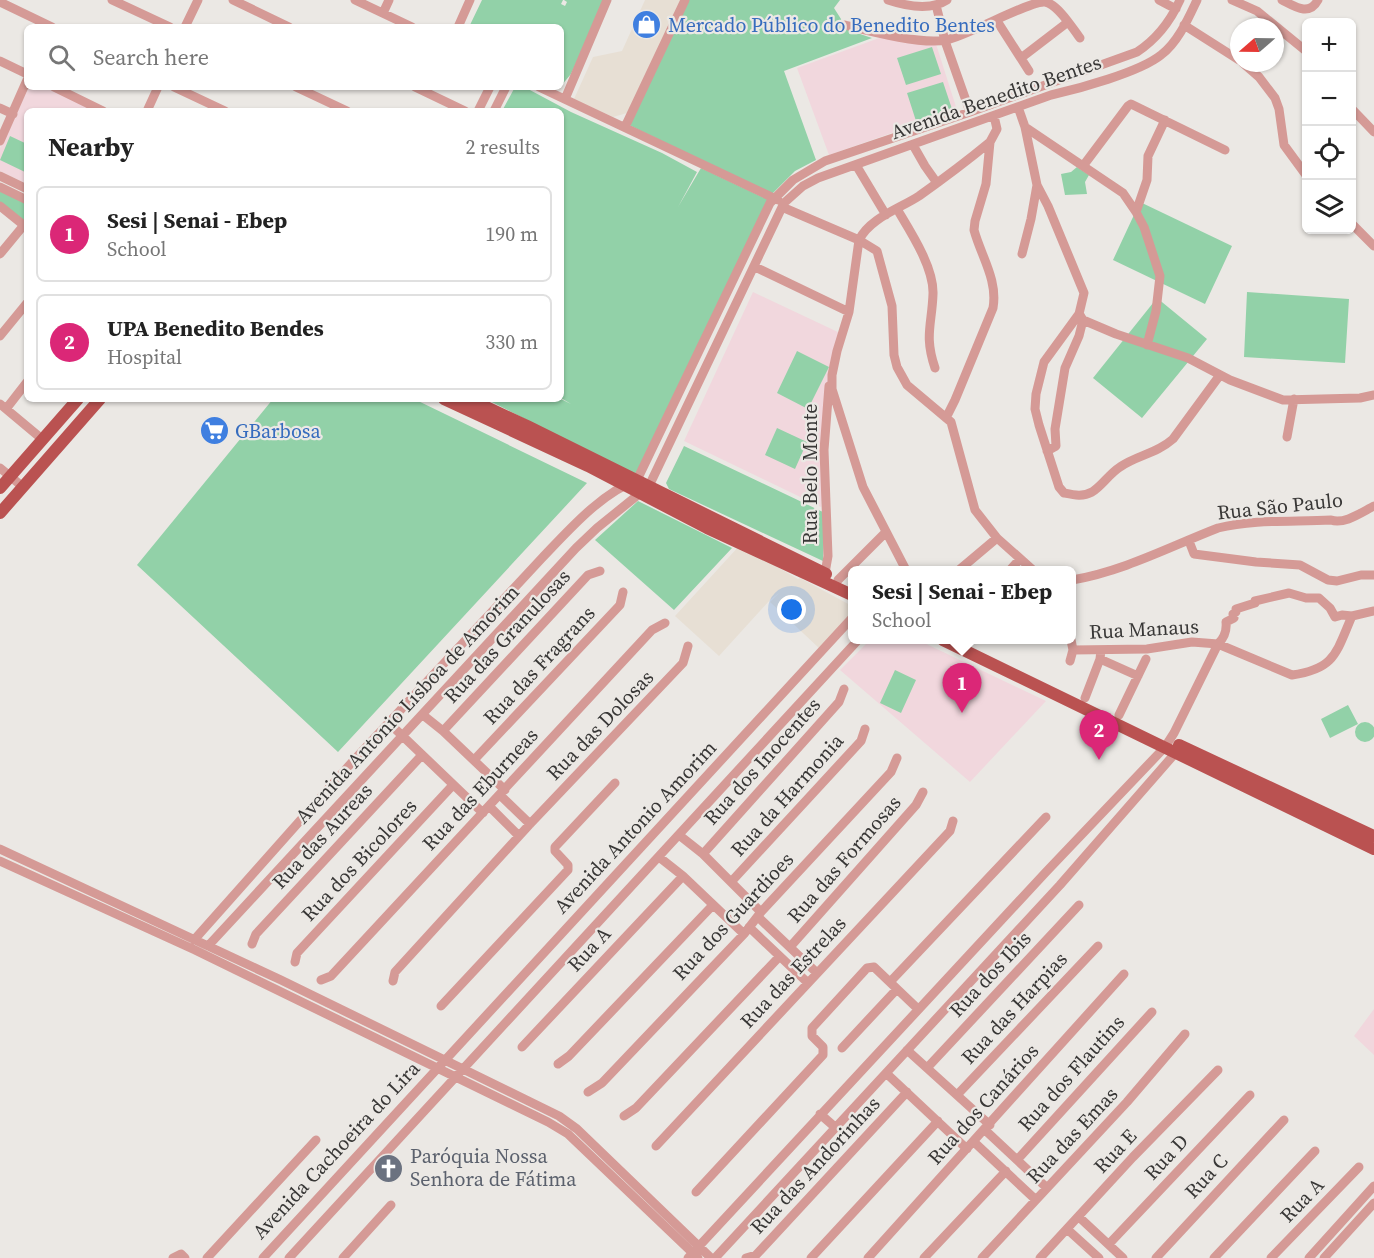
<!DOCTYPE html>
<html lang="en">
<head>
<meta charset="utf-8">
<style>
  :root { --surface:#fff; --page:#f6f6f6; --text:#222; --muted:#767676; --line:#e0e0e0; --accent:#db2777 }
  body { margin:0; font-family:"Source Serif 4",serif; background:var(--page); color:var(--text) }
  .controls { position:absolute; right:18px; top:18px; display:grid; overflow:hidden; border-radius:9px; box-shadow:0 2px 4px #0004 }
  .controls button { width:54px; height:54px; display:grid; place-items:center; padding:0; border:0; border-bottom:2px solid var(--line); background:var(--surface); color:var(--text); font:30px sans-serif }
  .compass { position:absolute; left:1230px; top:18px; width:54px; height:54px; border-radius:50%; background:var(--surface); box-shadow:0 2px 4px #0004; rotate:250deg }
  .you { position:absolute; left:792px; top:610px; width:21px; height:21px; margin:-15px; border:4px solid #fff; border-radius:50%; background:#1a73e8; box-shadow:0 0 0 9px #1a73e833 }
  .badge { display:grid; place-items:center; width:39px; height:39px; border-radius:50%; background:var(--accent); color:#fff; font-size:20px; font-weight:700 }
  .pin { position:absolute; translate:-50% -50px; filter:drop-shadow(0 2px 3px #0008) }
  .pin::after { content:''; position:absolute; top:32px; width:21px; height:18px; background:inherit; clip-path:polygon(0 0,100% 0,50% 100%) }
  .popup { position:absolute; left:848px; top:566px; width:228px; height:78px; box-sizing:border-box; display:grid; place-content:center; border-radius:9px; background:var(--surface); filter:drop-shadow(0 2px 4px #0005); font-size:20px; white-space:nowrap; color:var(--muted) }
  .popup b { font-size:22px; color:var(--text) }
  .popup::after { content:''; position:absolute; left:50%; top:100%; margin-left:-12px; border:12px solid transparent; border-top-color:var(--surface) }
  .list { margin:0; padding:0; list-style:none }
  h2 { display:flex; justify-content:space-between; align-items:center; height:78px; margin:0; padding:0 24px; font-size:26px }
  h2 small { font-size:20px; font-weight:400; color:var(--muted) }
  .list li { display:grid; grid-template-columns:39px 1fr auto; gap:18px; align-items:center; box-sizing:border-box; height:96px; margin:0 12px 12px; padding:0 12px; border:2px solid var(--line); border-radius:9px }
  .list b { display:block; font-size:22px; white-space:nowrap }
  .list p { margin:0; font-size:20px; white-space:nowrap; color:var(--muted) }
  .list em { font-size:20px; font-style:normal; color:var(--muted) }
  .icon { flex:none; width:33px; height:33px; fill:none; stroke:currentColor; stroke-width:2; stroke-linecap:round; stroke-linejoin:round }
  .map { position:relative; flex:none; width:1374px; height:1258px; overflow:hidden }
  .search { position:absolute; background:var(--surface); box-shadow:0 2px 4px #0004; left:24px; top:24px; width:540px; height:66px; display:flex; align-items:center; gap:15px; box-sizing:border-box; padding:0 21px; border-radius:9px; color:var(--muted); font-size:22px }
  .panel { position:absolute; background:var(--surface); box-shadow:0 2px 4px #0004; left:24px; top:108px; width:540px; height:294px; border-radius:9px }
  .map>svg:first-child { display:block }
  .built { fill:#e7dfd4 }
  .education { fill:#f1d7dd }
  .green { fill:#92d1a8 }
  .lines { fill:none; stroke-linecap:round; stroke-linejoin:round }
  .minor { stroke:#d59a96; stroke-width:9 }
  .major { stroke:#ba5251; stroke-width:12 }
  .labels { text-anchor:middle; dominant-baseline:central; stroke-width:4.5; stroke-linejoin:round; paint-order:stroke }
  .shop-label { font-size:20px; fill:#366cbe; stroke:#ebe8e4; text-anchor:start }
  .street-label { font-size:20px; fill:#383736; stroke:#ebe8e4 }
  .worship-label { font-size:20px; fill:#5b616d; stroke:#ebe8e4; text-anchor:start }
</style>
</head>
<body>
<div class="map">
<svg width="1374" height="1258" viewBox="0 0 1374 1258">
  <rect width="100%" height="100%" fill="#ebe8e4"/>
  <path class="built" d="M 645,0 L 681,0 L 627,113 L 613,117 L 574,99 L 593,57 L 622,51 Z
    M 740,545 L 798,579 L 800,578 L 852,606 L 852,614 L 820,649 L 770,602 L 779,593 L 770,600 L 719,656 L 675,616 Z"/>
  <path class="education" d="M 882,37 L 936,44 L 957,110 L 829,155 L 797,68 Z
    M 29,87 L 48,87 L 98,111 L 27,111 L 27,184 L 0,171 L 0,148 Z
    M 753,292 L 840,333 L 829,374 L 821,507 L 684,441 Z
    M 870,640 L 918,640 L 1046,701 L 970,782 L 840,670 Z
    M 1374,1009 L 1374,1055 L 1354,1036 Z"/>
  <path class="green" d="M 482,0 L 563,0 L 561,4 L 565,6 L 567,2 L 564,0 L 605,0 L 571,74 L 561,86 L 561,27 L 469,27 Z
    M 689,0 L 840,0 L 834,8 L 841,19 L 842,28 L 872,38 L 784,71 L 816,160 L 795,171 L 773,193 L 768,193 L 629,125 Z
    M 932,47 L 941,74 L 906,85 L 897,58 Z
    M 943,82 L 952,109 L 916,121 L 907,93 Z
    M 515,87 L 528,89 L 571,112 L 662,153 L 697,172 L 678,207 L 701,168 L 769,200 L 638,477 L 486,399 L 561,399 L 571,404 L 561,398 L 561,111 L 502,111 Z
    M 10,136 L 27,144 L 27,173 L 0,160 Z
    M 1077,167 L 1089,175 L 1085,182 L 1087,194 L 1065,195 L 1061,174 L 1071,172 Z
    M 0,191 L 27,204 L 27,223 L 0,202 Z
    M 1140,202 L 1232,246 L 1205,304 L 1113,260 Z
    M 1247,292 L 1349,299 L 1345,363 L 1244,357 Z
    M 1157,298 L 1207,339 L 1142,418 L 1093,378 Z
    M 797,351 L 829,367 L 808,409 L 777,393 Z
    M 273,399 L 414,399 L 587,483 L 338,752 L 137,565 Z
    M 777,428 L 807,442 L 795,469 L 765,455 Z
    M 684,446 L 825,513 L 823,561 L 669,489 L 666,483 Z
    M 638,501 L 732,548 L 674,610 L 595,540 Z
    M 895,670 L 916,680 L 901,713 L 880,703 Z
    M 1348,705 L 1358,724 L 1330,738 L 1321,719 Z
    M1355 732a10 10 0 1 1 20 0a10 10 0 1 1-20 0Z"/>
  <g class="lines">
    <path class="minor" d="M 112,0 L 170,27
      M 233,0 L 289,27
      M 355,0 L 412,27
      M 888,0 C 906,6 930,11 947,0
      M 1159,0 L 1176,9
      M 1232,0 L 1257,11 L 1306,51
      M 1282,0 C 1294,6 1309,17 1318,0
      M 0,2 L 52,27
      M 936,5 L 945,41 L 970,112
      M 383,13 L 389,0
      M 997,21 L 1029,71
      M 845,25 C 869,31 922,45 946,40 C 967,36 1031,0 1045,2 C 1058,4 1073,29 1080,38
      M 1184,25 L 1239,60
      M 185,27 L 198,0
      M 458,27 L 470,0
      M 1021,58 L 1068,22
      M 0,61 L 27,74
      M 1243,63 L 1259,77 L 1275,98 L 1279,109 L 1284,145 L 1306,175
      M 54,87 L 103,111
      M 174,87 L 225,111
      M 296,87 L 347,111
      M 415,87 L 465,111
      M 539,87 L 778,200
      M 565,99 L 607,0
      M 1018,107 L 1025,127 L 1037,185 L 1048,206 L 1084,293 L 1079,314 L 1044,362 L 1036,394 L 1035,409 L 1039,425 L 1059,487 L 1064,493 C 1074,495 1083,497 1092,492 C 1102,486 1109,474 1120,467 C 1137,455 1156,454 1173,439 L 1220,375
      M 0,108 L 13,114
      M 1352,109 L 1374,132
      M 147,111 L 158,87
      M 478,111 L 490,87
      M 494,111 L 506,87
      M 625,127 L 685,0
      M 1025,127 L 1123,193 L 1136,212 L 1144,227 L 1160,276 L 1156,311 L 1147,345
      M 0,141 L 27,80
      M 913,145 L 925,166 L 937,183
      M 856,165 L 886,215
      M 1083,166 L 1128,106 L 1131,104 L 1225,150
      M 0,176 L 27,189
      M 0,187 L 27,200
      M 0,206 L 26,227
      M 782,207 L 859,240 L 877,251 L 892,306 L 894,355 L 897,367 L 907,385 L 951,422 L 975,510 L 997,538 L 1033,570
      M 897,209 C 910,231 934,267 933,294 C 932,324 924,336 935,368
      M 1136,212 L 1147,180 L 1148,156 L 1165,120
      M 1352,224 L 1374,246
      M 0,254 L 24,225
      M 1022,254 L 1031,219 L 1037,185
      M 755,267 L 849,312
      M 1083,320 L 1116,334 L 1188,358 L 1230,380 L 1283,400 L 1360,398 L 1374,395
      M 0,336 L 27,303
      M 0,404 L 42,439
      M 6,409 L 27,382
      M 946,418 L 955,400 L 993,308 C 998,280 981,256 974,230 L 975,221 L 986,184 L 990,142
      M 1287,437 L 1294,399
      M 1047,451 L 1056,446 L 1055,429 L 1065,368 L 1079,336 L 1083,320 L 1080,315
      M 0,468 L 23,487
      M 1189,541 L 1194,554 L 1256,562 L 1300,565 L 1328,580 L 1337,581 L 1361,575 L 1374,575
      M 906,570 L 863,487 L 832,389 L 832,375 L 837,351 L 849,312 L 859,240 C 870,218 899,209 919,196 C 943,179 967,161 990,142 L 997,129 L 994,116
      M 959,570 L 997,538
      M 1010,570 L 1019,560
      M 825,573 L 828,556 L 824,450 L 829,386
      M 838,580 L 885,533
      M 1072,580 C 1124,571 1169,547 1218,528 C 1254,519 1294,522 1331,520 C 1344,525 1362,512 1374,506
      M 1073,650 L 1147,649 L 1192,642 L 1218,644 L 1292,675 C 1335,669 1336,653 1352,616 L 1374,611
      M 1100,659 L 1138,676
      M 1070,661 L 1073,650 L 1071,640
      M 1085,698 L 1100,659 L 1101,650
      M 423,715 L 443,731 L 505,790
      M 1119,715 L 1146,659
      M 389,723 L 483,813
      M 443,731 L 588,575 L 600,571
      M 474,760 L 620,605 L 623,592
      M 500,795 L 530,824
      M 489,806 L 519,836
      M 679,835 L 703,854 L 761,912
      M 0,849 L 281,980 L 559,1116 L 577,1129 L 711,1258
      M 703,854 L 839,702 L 844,689
      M 659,857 L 683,876 L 744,934
      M 0,861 L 195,950 L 548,1122 L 568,1134 L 698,1258
      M 731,882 L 861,741 L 865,729
      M 758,917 L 817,973
      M 749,927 L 808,983
      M 194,940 L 354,760 L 542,558 C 568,531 601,493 637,480 L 770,203 L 793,180 L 825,161 L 970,112 L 1137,52 C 1157,39 1170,22 1180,0
      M 252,944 L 256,934 L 422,755
      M 208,946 L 576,548 L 597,528 L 649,486 L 784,203 L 803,186 L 818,178 L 1051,95 C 1078,89 1140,72 1161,55 C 1178,42 1188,19 1197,0
      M 790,947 L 916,805 L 923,792
      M 295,962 L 297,953 L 453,785
      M 321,980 L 331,976 L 652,630 L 665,623
      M 393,981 L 395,972 L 530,824 L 683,663 L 688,646
      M 890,982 L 1046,817
      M 441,1006 L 568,870 L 568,865 L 555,851 L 555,847 L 615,783
      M 522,1047 L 683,876
      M 842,1048 L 897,989
      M 907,1050 L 990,1125
      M 558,1064 L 569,1056 L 713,905
      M 927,1068 L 1079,905
      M 886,1073 L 967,1149
      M 588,1092 L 602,1083 L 744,934 L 761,912 L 891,772 L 897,758
      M 957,1095 L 1098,946
      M 820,1114 L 836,1128
      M 624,1116 L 636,1108 L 779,957
      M 985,1130 L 1047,1188
      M 974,1142 L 1036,1200
      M 656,1146 L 950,831 L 953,821
      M 1017,1160 L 1152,1012
      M 696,1192 L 823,1055 L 823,1047 L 812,1036 L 812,1028 L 867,968 L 874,967 L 918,1009
      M 1079,1217 L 1123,1258
      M 1067,1229 L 1099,1258
      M 1109,1244 L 1250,1095
      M 173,1258 L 181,1254 L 185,1258
      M 207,1258 L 316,1140
      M 263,1258 L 852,618
      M 289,1258 L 858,640
      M 343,1258 L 391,1205
      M 688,1258 L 1046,872 L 1165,747 L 1174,733 L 1218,644 C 1224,638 1227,631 1226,622 L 1234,618 L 1233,614 L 1236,612 L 1236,609 L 1255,603 L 1255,601 L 1289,593 L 1306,598 L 1319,598 L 1330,608 L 1335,617 L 1342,615 L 1352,616
      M 715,1258 L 1060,885 L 1178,750
      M 746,1258 L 756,1255 L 907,1092
      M 811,1258 L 938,1121
      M 868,1258 L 1124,974
      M 924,1258 L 1006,1171
      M 982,1258 L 1127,1102 L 1185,1034
      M 1040,1258 L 1133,1157 L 1218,1070
      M 1156,1258 L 1284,1120
      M 1214,1258 L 1315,1151
      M 1271,1258 L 1359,1167
      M 1309,1258 L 1374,1186
      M 1324,1258 L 1374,1203"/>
    <path class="major" d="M 444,399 L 588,466 L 707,528 L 852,595
      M 469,399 L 527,426 L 826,574
      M 0,488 L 78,399
      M 0,513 L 100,399
      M 943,640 L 1374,849
      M 1179,745 L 1374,836"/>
  </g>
  <defs>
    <symbol id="shop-disc" viewBox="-11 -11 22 22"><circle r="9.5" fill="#3f7fe0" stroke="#ebe8e4"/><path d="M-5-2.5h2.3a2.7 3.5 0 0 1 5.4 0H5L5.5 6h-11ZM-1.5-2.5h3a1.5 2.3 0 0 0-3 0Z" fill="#fff"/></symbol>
    <symbol id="supermarket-disc" viewBox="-11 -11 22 22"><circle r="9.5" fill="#3f7fe0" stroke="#ebe8e4"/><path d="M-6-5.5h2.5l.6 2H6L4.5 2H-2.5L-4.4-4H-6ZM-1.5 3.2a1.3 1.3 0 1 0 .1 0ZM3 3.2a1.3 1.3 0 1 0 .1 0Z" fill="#fff"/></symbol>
    <symbol id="church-disc" viewBox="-11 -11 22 22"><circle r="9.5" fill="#6b7280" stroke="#ebe8e4"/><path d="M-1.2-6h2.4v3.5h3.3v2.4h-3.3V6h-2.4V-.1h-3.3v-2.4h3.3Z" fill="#fff"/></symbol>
  </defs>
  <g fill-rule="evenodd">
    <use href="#shop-disc" x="630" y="8" width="33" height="33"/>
    <use href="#supermarket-disc" x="198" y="414" width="33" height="33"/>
    <use href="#church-disc" x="372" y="1152" width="33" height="33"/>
  </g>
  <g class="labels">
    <g class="shop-label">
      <text x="668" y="25">Mercado Público do Benedito Bentes</text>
      <text x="235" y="431">GBarbosa</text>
    </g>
    <g class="street-label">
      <text transform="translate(996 97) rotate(-19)">Avenida Benedito Bentes</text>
      <text transform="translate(810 474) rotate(-90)">Rua Belo Monte</text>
      <text transform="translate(1280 506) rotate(-6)">Rua São Paulo</text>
      <text transform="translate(1144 629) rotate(-3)">Rua Manaus</text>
      <text transform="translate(507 636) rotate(-47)">Rua das Granulosas</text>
      <text transform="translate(539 665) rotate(-47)">Rua das Fragrans</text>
      <text transform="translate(407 704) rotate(-47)">Avenida Antonio Lisboa de Amorim</text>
      <text transform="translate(600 725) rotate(-46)">Rua das Dolosas</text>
      <text transform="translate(762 761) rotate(-48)">Rua dos Inocentes</text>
      <text transform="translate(480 789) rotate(-47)">Rua das Eburneas</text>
      <text transform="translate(787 795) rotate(-48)">Rua da Harmonia</text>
      <text transform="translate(635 827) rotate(-47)">Avenida Antonio Amorim</text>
      <text transform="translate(322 836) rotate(-47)">Rua das Aureas</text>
      <text transform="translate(844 859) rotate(-49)">Rua das Formosas</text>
      <text transform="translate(359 860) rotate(-47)">Rua dos Bicolores</text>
      <text transform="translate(733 916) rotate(-47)">Rua dos Guardioes</text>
      <text transform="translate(589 949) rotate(-47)">Rua A</text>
      <text transform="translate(793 972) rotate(-47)">Rua das Estrelas</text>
      <text transform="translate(990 974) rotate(-47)">Rua dos Ibis</text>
      <text transform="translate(1014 1008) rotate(-47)">Rua das Harpias</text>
      <text transform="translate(1071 1073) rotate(-48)">Rua dos Flautins</text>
      <text transform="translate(983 1104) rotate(-48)">Rua dos Canários</text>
      <text transform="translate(1072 1135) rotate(-47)">Rua das Emas</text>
      <text transform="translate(336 1150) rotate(-47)">Avenida Cachoeira do Lira</text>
      <text transform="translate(1115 1151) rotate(-47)">Rua E</text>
      <text transform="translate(1166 1157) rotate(-47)">Rua D</text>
      <text transform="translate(815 1165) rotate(-47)">Rua das Andorinhas</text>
      <text transform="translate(1206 1176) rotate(-47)">Rua C</text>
      <text transform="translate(1302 1200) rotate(-46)">Rua A</text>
    </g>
    <g class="worship-label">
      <text x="410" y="1156">Paróquia Nossa<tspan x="410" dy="23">Senhora de Fátima</tspan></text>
    </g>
  </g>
</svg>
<div class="controls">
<button>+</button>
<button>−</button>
<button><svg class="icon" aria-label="locate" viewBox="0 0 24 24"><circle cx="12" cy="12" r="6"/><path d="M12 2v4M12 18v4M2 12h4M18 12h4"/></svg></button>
<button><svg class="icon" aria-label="layers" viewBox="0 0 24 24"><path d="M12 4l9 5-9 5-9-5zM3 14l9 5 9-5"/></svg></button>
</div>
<svg class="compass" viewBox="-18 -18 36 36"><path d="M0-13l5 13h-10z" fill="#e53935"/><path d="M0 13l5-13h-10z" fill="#767676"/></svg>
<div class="you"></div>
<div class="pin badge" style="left:962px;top:713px">1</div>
<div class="popup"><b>Sesi | Senai - Ebep</b>School</div>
<div class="pin badge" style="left:1099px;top:760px">2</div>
<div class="search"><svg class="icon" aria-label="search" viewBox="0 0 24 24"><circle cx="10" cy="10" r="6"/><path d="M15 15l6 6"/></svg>Search here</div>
<section class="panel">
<h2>Nearby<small>2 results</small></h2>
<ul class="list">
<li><span class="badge">1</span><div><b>Sesi | Senai - Ebep</b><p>School</p></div><em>190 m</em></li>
<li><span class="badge">2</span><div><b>UPA Benedito Bendes</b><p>Hospital</p></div><em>330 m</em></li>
</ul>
</section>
</div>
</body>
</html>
